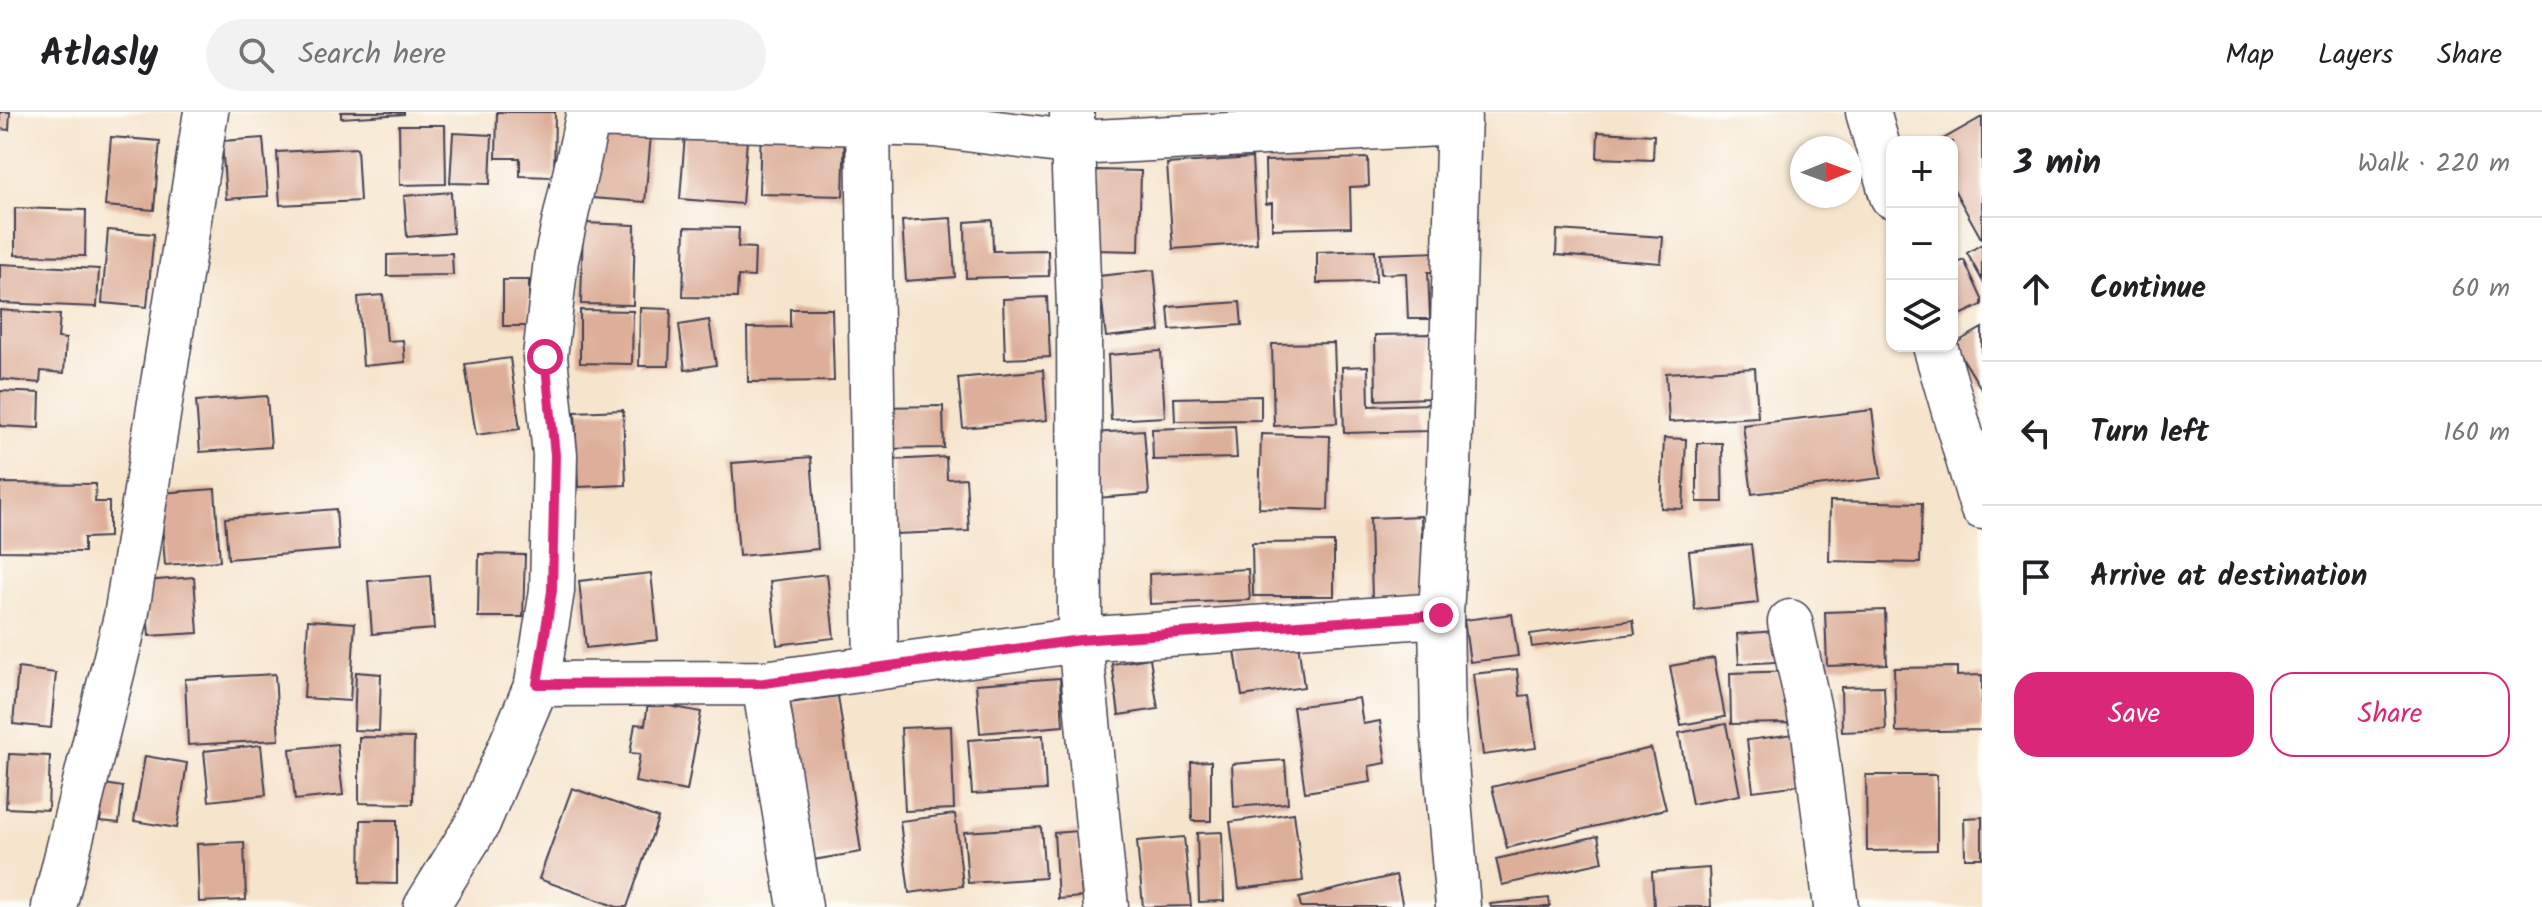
<!DOCTYPE html>
<html lang="en">
<head>
<meta charset="utf-8">
<style>
  :root { --surface:#fff; --page:#f2f2f2; --text:#202124; --muted:#757577; --line:#e0e0e0; --accent:#db2777 }
  body { margin:0; font-family:Kalam,sans-serif; background:var(--page); color:var(--text) }
  .controls { position:absolute; right:24px; top:24px; display:grid; overflow:hidden; border-radius:16px; box-shadow:0 2px 6px #0004 }
  .controls button { width:72px; height:72px; display:grid; place-items:center; padding:0; border:0; border-bottom:2px solid var(--line); background:var(--surface); color:var(--text); font:40px sans-serif }
  .compass { position:absolute; left:1790px; top:24px; width:72px; height:72px; border-radius:50%; background:var(--surface); box-shadow:0 2px 6px #0004; rotate:89deg }
  .stop { position:absolute; width:24px; height:24px; margin:-18px; border:6px solid #db2777; border-radius:50%; background:#fff }
  .stop.end { background:#db2777; border-color:#fff; box-shadow:0 2px 8px #0008 }
  .list { margin:0; padding:0; list-style:none }
  h2 { display:flex; justify-content:space-between; align-items:center; height:104px; margin:0; padding:0 32px; font-size:34px }
  h2 small { font-size:26px; font-weight:400; color:var(--muted) }
  .list li { display:grid; grid-template-columns:52px 1fr auto; gap:24px; align-items:center; box-sizing:border-box; height:144px; padding:0 32px; border-top:2px solid var(--line) }
  .list b { display:block; font-size:30px; white-space:nowrap }
  .list em { font-size:26px; font-style:normal; color:var(--muted) }
  .actions { display:flex; gap:16px; padding:24px 32px }
  .actions a { flex:1; padding:18px 0; border:2px solid var(--accent); border-radius:24px; text-align:center; font-size:28px; color:var(--accent) }
  .actions .main { background:var(--accent); color:#fff }
  .icon { flex:none; width:44px; height:44px; fill:none; stroke:currentColor; stroke-width:2; stroke-linecap:round; stroke-linejoin:round }
  .map { position:relative; flex:none; width:1982px; height:795px; overflow:hidden }
  header { display:flex; align-items:center; gap:48px; box-sizing:border-box; height:112px; padding:0 40px; background:var(--surface); border-bottom:2px solid var(--line) }
  header strong { font-size:38px }
  nav { display:flex; gap:44px; margin-inline-start:auto; font-size:28px }
  .search { width:560px; height:72px; background:var(--page); display:flex; align-items:center; gap:20px; box-sizing:border-box; padding:0 28px; border-radius:44px; color:var(--muted); font-size:30px }
  main { display:flex }
  aside { flex:1; background:var(--surface) }
  .map>svg:first-child { display:block }
  .building { fill:#ddae99 }
  .lines { fill:none; stroke-linecap:round; stroke-linejoin:round }
  .minor-casing { stroke:#423f51; stroke-width:47 }
  .minor { stroke:#fff; stroke-width:44 }
  .route { stroke:#db2777; stroke-width:10 }
</style>
</head>
<body>
<header>
<strong>Atlasly</strong>
<div class="search"><svg class="icon" aria-label="search" viewBox="0 0 24 24"><circle cx="10" cy="10" r="6"/><path d="M15 15l6 6"/></svg>Search here</div>
<nav><a>Map</a><a>Layers</a><a>Share</a></nav>
</header>
<main>
<div class="map">
<svg width="1982" height="795" viewBox="0 0 1982 795">
  <rect width="100%" height="100%" fill="#fdfcf7"/>
  <filter id="ink" filterUnits="userSpaceOnUse"><feTurbulence type="fractalNoise" baseFrequency=".0125" numOctaves="2"/><feDisplacementMap in="SourceGraphic" scale="16" xChannelSelector="R" yChannelSelector="G"/><feConvolveMatrix kernelMatrix="1 2 1 2 8 2 1 2 1" color-interpolation-filters="sRGB"/></filter>
  <filter id="wash" filterUnits="userSpaceOnUse"><feTurbulence type="fractalNoise" baseFrequency=".006" numOctaves="4" result="noise"/><feDisplacementMap in="SourceGraphic" scale="32" xChannelSelector="R" yChannelSelector="G"/><feGaussianBlur stdDeviation="1.8" result="paint"/><feColorMatrix in="noise" values="0 0 0 0 0 0 0 0 0 0 0 0 0 0 0 0 0 1.4 0 .05"/><feComposite in="paint" operator="in"/></filter>
  <g filter="url(#wash)">
    <rect width="100%" height="100%" fill="#f6e5cd"/>
    <g id="blocks">
      <path class="building" d="M 0,0 L 10,0 L 9,18 L 0,17 Z
        M 341,0 L 404,0 L 404,2 L 341,6 Z
        M 497,0 L 555,0 L 554,65 L 520,64 L 520,46 L 496,46 Z
        M 1982,5 L 1982,128 L 1952,74 L 1952,30 L 1938,30 Z
        M 600,7 L 652,11 L 645,90 L 592,86 Z
        M 686,10 L 748,15 L 742,92 L 680,87 Z
        M 399,13 L 445,13 L 446,72 L 400,73 Z
        M 761,13 L 845,15 L 843,84 L 759,82 Z
        M 1598,20 L 1654,23 L 1653,48 L 1597,46 Z
        M 453,21 L 492,23 L 490,72 L 450,71 Z
        M 111,25 L 160,29 L 154,98 L 105,94 Z
        M 263,26 L 268,84 L 226,87 L 222,29 Z
        M 357,36 L 360,89 L 280,93 L 277,40 Z
        M 1252,46 L 1257,131 L 1173,137 L 1167,52 Z
        M 1368,46 L 1369,74 L 1350,75 L 1351,115 L 1272,117 L 1272,91 L 1266,92 L 1265,49 Z
        M 1096,58 L 1141,59 L 1139,139 L 1094,138 Z
        M 451,80 L 453,121 L 407,125 L 404,84 Z
        M 15,96 L 86,98 L 85,144 L 15,143 Z
        M 951,106 L 955,165 L 906,169 L 902,109 Z
        M 992,108 L 993,139 L 1048,138 L 1049,164 L 966,166 L 965,110 Z
        M 583,111 L 635,113 L 633,193 L 581,192 Z
        M 685,115 L 739,116 L 738,135 L 755,136 L 754,165 L 738,164 L 737,186 L 683,185 Z
        M 108,118 L 154,122 L 147,195 L 102,191 Z
        M 1557,118 L 1663,125 L 1661,151 L 1556,143 Z
        M 1982,132 L 1982,168 L 1967,141 Z
        M 1375,138 L 1376,170 L 1317,171 L 1317,140 Z
        M 1439,140 L 1439,160 L 1428,160 L 1430,207 L 1408,207 L 1406,161 L 1381,162 L 1380,142 Z
        M 452,141 L 453,163 L 387,164 L 387,143 Z
        M 1964,148 L 1982,187 L 1982,193 L 1956,205 L 1952,195 L 1952,153 Z
        M 0,152 L 99,157 L 97,195 L 0,191 Z
        M 1154,158 L 1160,219 L 1106,225 L 1099,164 Z
        M 503,168 L 529,168 L 529,214 L 503,214 Z
        M 383,183 L 387,229 L 403,228 L 405,250 L 363,254 L 358,185 Z
        M 1047,185 L 1050,245 L 1005,247 L 1003,187 Z
        M 1240,190 L 1242,213 L 1170,218 L 1168,195 Z
        M 640,196 L 671,197 L 669,254 L 639,254 Z
        M 790,197 L 832,197 L 834,269 L 748,270 L 747,216 L 790,215 Z
        M 0,198 L 60,203 L 58,226 L 66,227 L 64,261 L 41,259 L 40,271 L 0,267 Z
        M 580,198 L 633,199 L 632,252 L 580,251 Z
        M 709,208 L 716,253 L 685,258 L 679,213 Z
        M 1982,216 L 1982,278 L 1954,232 Z
        M 1430,222 L 1431,286 L 1376,288 L 1375,223 Z
        M 1334,231 L 1337,311 L 1274,314 L 1272,232 Z
        M 1161,239 L 1165,305 L 1111,308 L 1108,243 Z
        M 510,246 L 520,317 L 476,323 L 465,252 Z
        M 1368,254 L 1369,294 L 1430,292 L 1430,319 L 1344,321 L 1342,255 Z
        M 1755,256 L 1758,305 L 1669,310 L 1666,261 Z
        M 1043,258 L 1047,308 L 963,316 L 958,266 Z
        M 0,279 L 40,281 L 39,316 L 0,314 Z
        M 267,284 L 271,335 L 200,340 L 196,289 Z
        M 1261,284 L 1261,308 L 1175,309 L 1174,286 Z
        M 943,294 L 944,336 L 878,337 L 877,295 Z
        M 623,298 L 626,373 L 578,375 L 575,300 Z
        M 1872,298 L 1881,366 L 1752,382 L 1743,313 Z
        M 1235,314 L 1237,346 L 1153,348 L 1152,317 Z
        M 1144,318 L 1149,382 L 1096,386 L 1091,321 Z
        M 1261,322 L 1330,324 L 1328,398 L 1259,396 Z
        M 1664,326 L 1686,327 L 1683,397 L 1661,396 Z
        M 1697,331 L 1722,331 L 1723,390 L 1697,390 Z
        M 811,345 L 818,437 L 739,444 L 732,351 Z
        M 946,345 L 947,367 L 966,366 L 969,419 L 895,422 L 891,348 Z
        M 0,371 L 96,372 L 95,390 L 109,390 L 109,425 L 84,426 L 84,440 L 0,439 Z
        M 215,377 L 220,449 L 165,453 L 160,381 Z
        M 1830,389 L 1922,391 L 1920,451 L 1829,449 Z
        M 336,397 L 339,438 L 228,447 L 225,406 Z
        M 1421,404 L 1424,487 L 1372,489 L 1370,406 Z
        M 1334,430 L 1334,484 L 1253,484 L 1252,431 Z
        M 1751,432 L 1758,491 L 1695,498 L 1689,439 Z
        M 479,442 L 525,443 L 523,505 L 478,505 Z
        M 1248,457 L 1250,488 L 1150,492 L 1149,462 Z
        M 651,461 L 658,528 L 586,536 L 579,469 Z
        M 827,462 L 834,526 L 777,533 L 770,469 Z
        M 430,464 L 434,517 L 372,522 L 368,469 Z
        M 194,465 L 198,521 L 149,524 L 145,469 Z
        M 1885,498 L 1887,552 L 1827,554 L 1825,500 Z
        M 1512,502 L 1518,544 L 1470,550 L 1464,508 Z
        M 308,508 L 355,511 L 350,589 L 304,586 Z
        M 1633,508 L 1635,522 L 1532,535 L 1530,522 Z
        M 1790,518 L 1792,549 L 1739,552 L 1737,522 Z
        M 1297,523 L 1304,575 L 1242,584 L 1234,532 Z
        M 1150,546 L 1158,597 L 1119,603 L 1112,552 Z
        M 1714,546 L 1725,605 L 1681,613 L 1670,554 Z
        M 1957,555 L 1957,564 L 1982,563 L 1982,618 L 1896,620 L 1894,556 Z
        M 18,556 L 56,561 L 51,616 L 13,612 Z
        M 1517,557 L 1520,584 L 1529,583 L 1536,636 L 1483,643 L 1473,562 Z
        M 1794,559 L 1795,611 L 1731,612 L 1730,561 Z
        M 356,560 L 381,562 L 379,619 L 354,618 Z
        M 275,562 L 279,628 L 188,633 L 185,567 Z
        M 1060,566 L 1063,614 L 980,621 L 976,572 Z
        M 1884,574 L 1886,618 L 1842,620 L 1841,575 Z
        M 838,584 L 861,740 L 813,748 L 790,591 Z
        M 1359,586 L 1363,612 L 1380,609 L 1386,651 L 1369,654 L 1371,670 L 1305,680 L 1293,595 Z
        M 648,590 L 701,600 L 687,679 L 635,670 L 640,642 L 630,641 L 635,612 L 645,613 Z
        M 1726,612 L 1740,683 L 1692,692 L 1679,621 Z
        M 951,614 L 954,697 L 905,699 L 901,616 Z
        M 1802,621 L 1808,672 L 1753,679 L 1747,628 Z
        M 1043,623 L 1046,678 L 972,682 L 968,628 Z
        M 359,625 L 414,626 L 413,692 L 359,691 Z
        M 337,632 L 343,683 L 295,688 L 290,637 Z
        M 261,633 L 266,683 L 209,689 L 204,639 Z
        M 1651,636 L 1666,697 L 1507,736 L 1492,675 Z
        M 9,642 L 50,644 L 48,698 L 6,696 Z
        M 145,644 L 187,651 L 177,716 L 134,709 Z
        M 1285,648 L 1288,691 L 1234,695 L 1232,652 Z
        M 1211,649 L 1211,709 L 1192,709 L 1191,650 Z
        M 1866,663 L 1937,663 L 1937,738 L 1867,739 Z
        M 105,672 L 123,675 L 119,711 L 100,709 Z
        M 572,676 L 658,706 L 627,795 L 617,795 L 539,767 Z
        M 1294,701 L 1303,769 L 1239,777 L 1230,710 Z
        M 955,702 L 963,774 L 909,781 L 900,709 Z
        M 1982,705 L 1982,746 L 1965,746 L 1964,706 Z
        M 361,708 L 397,708 L 397,772 L 360,771 Z
        M 1041,715 L 1045,766 L 968,771 L 964,720 Z
        M 1077,719 L 1082,785 L 1058,787 L 1054,721 Z
        M 1222,720 L 1224,789 L 1199,790 L 1197,721 Z
        M 1598,724 L 1603,750 L 1502,773 L 1496,747 Z
        M 1184,725 L 1191,794 L 1143,795 L 1137,729 Z
        M 244,730 L 246,788 L 199,790 L 197,732 Z
        M 1709,756 L 1711,795 L 1654,795 L 1652,760 Z
        M 1396,763 L 1403,795 L 1301,795 L 1299,786 Z
        M 1549,786 L 1550,795 L 1491,795 L 1490,792 Z"/>
    </g>
  </g>
  <g filter="url(#ink)">
    <use href="#blocks" fill-opacity="0" stroke="#423f51" stroke-width="2"/>
    <g class="lines">
      <defs>
        <path id="minor" d="M 1868,0 L 1892,84
          M 1072,2 L 1079,196 L 1080,528 L 1106,795
          M 588,3 L 935,13 L 1075,31 L 1459,11
          M 868,10 L 876,556
          M 1935,234 L 1982,395
          M 1790,510 L 1814,621 L 1836,795
          M 764,571 L 800,795
          M 537,572 L 764,571 L 1080,528 L 1441,503
          M 54,795 L 126,505 L 206,0
          M 426,795 L 478,711 L 537,572 L 552,479 L 555,343 L 545,245 L 556,148 L 589,0
          M 1458,795 L 1443,616 L 1441,503 L 1449,354 L 1459,0"/>
      </defs>
      <use href="#minor" class="minor-casing"/>
      <use href="#minor" class="minor"/>
    </g>
  </g>
  <g class="lines" filter="url(#ink)">
    <path class="route" d="M 545,245 L 555,343 L 552,479 L 537,572 L 764,571 L 1080,528 L 1441,503"/>
  </g>
</svg>
<div class="controls">
<button>+</button>
<button>−</button>
<button><svg class="icon" aria-label="layers" viewBox="0 0 24 24"><path d="M12 4l9 5-9 5-9-5zM3 14l9 5 9-5"/></svg></button>
</div>
<svg class="compass" viewBox="-18 -18 36 36"><path d="M0-13l5 13h-10z" fill="#e53935"/><path d="M0 13l5-13h-10z" fill="#757577"/></svg>
<div class="stop" style="left:545px;top:245px"></div>
<div class="stop end" style="left:1441px;top:503px"></div>
</div>
<aside>
<h2>3 min<small>Walk · 220 m</small></h2>
<ul class="list">
<li><svg class="icon" aria-label="ahead" viewBox="0 0 24 24"><path d="M12 20V5M6 11l6-6 6 6"/></svg><div><b>Continue</b></div><em>60 m</em></li>
<li><svg class="icon" aria-label="left" viewBox="0 0 24 24"><path d="M17 20v-9H6M10 6l-5 5 5 5"/></svg><div><b>Turn left</b></div><em>160 m</em></li>
<li><svg class="icon" aria-label="arrive" viewBox="0 0 24 24"><path d="M6 21V4h12l-3 4 3 4H6"/></svg><div><b>Arrive at destination</b></div></li>
</ul>
<div class="actions"><a class="main">Save</a><a>Share</a></div>
</aside>
</main>
</body>
</html>
